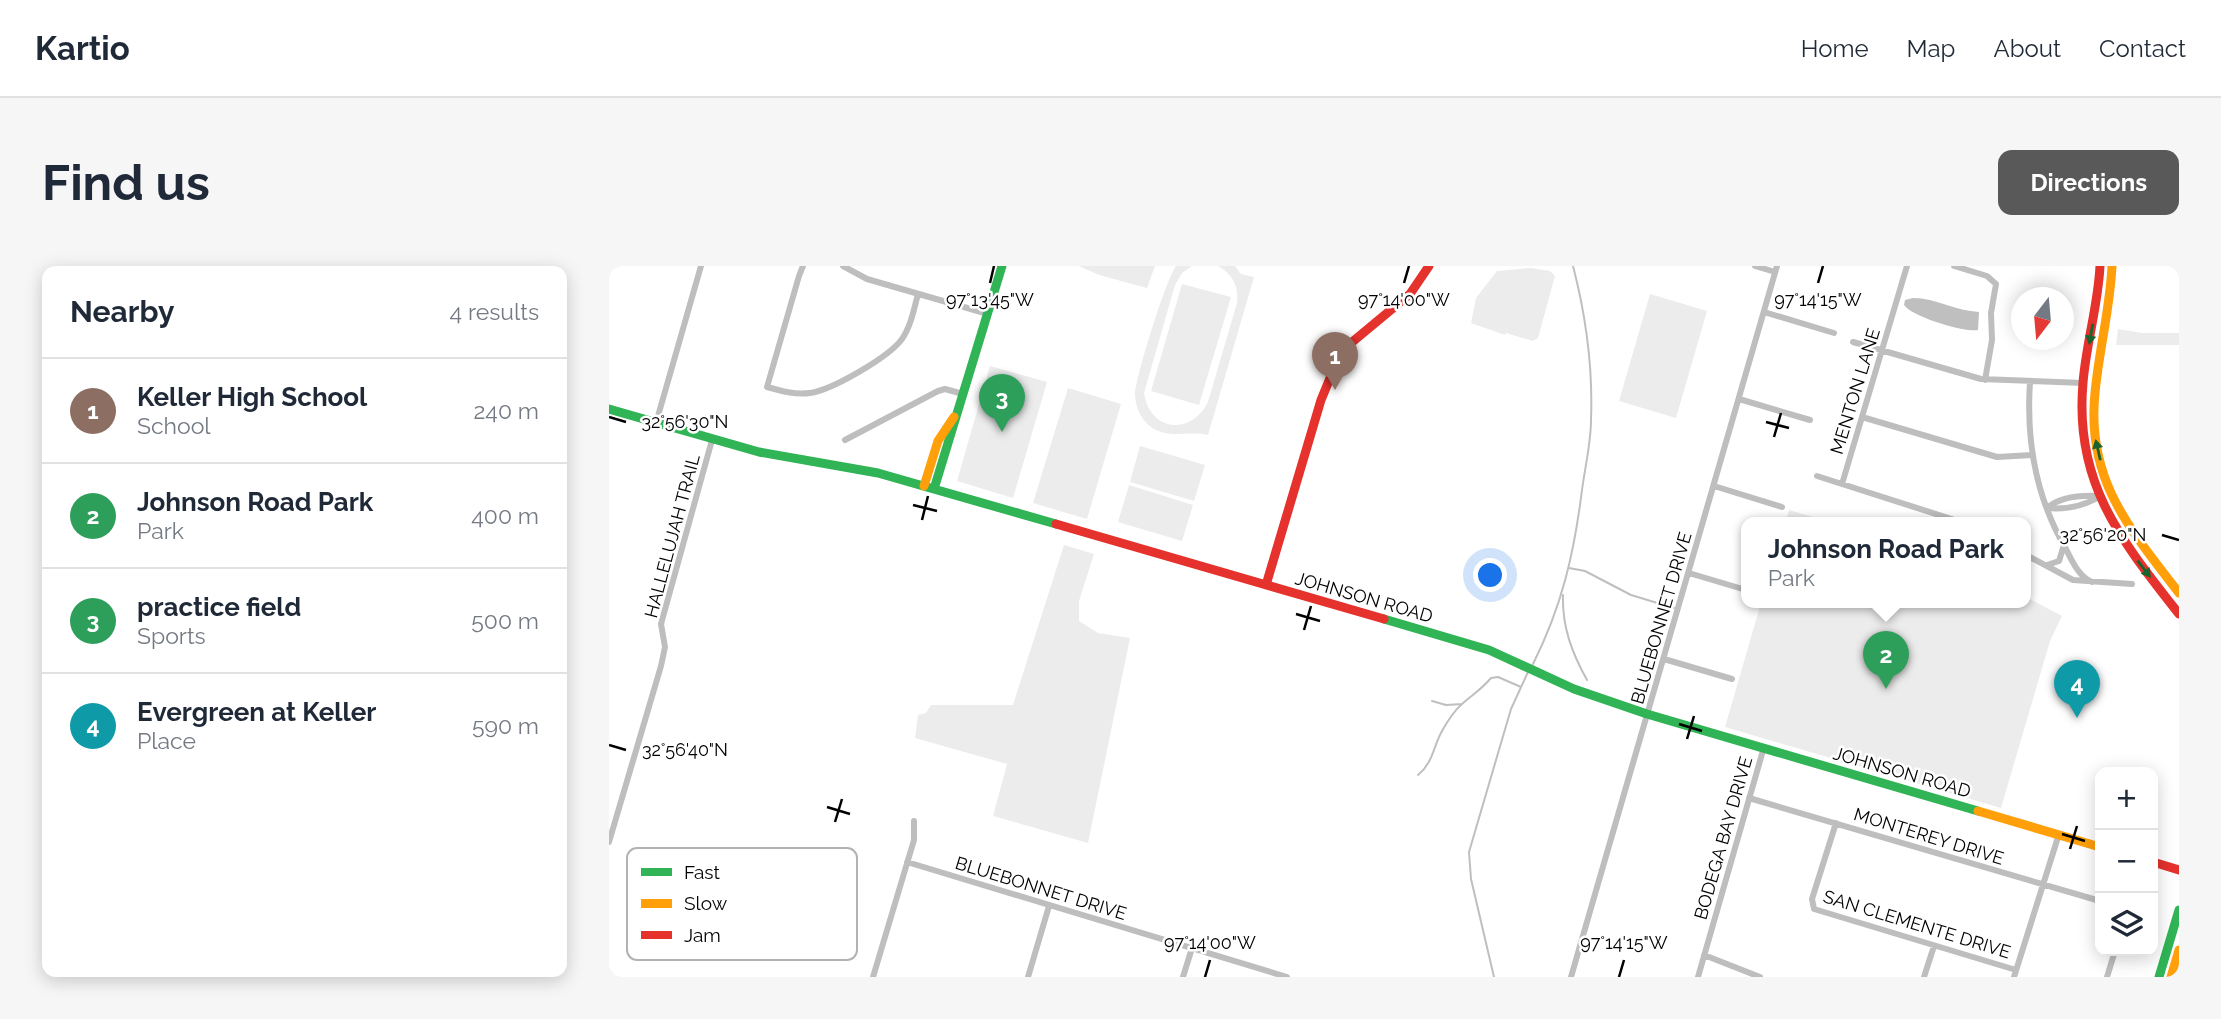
<!DOCTYPE html>
<html lang="en">
<head>
<meta charset="utf-8">
<style>
  :root { --surface:#fff; --page:#f6f6f7; --text:#1f2937; --muted:#747a83; --line:#e0e1e3; --accent:#595959 }
  body { margin:0; font-family:Raleway,sans-serif; background:var(--page); color:var(--text) }
  .controls { position:absolute; right:21px; bottom:21px; display:grid; overflow:hidden; border-radius:14px; box-shadow:0 4px 18px #0003 }
  .controls button { width:63px; height:63px; display:grid; place-items:center; padding:0; border:0; border-bottom:2px solid var(--line); background:var(--surface); color:var(--text); font:35px sans-serif }
  .compass { position:absolute; left:1402px; top:21px; width:63px; height:63px; border-radius:50%; background:var(--surface); box-shadow:0 4px 18px #0003; rotate:196deg }
  .you { position:absolute; left:882px; top:310px; width:24px; height:24px; margin:-18px; border:5px solid #fff; border-radius:50%; background:#1a73e8; box-shadow:0 0 0 10px #1a73e833 }
  .badge { display:grid; place-items:center; width:46px; height:46px; border-radius:50%; background:var(--accent); color:#fff; font-size:23px; font-weight:700 }
  .pin { position:absolute; translate:-50% -58px; filter:drop-shadow(0 2px 4px #0008) }
  .pin::after { content:''; position:absolute; top:37px; width:24px; height:21px; background:inherit; clip-path:polygon(0 0,100% 0,50% 100%) }
  .popup { position:absolute; left:1132px; top:251px; width:290px; height:91px; box-sizing:border-box; display:grid; place-content:center; border-radius:14px; background:var(--surface); filter:drop-shadow(0 2px 5px #0005); font-size:23px; white-space:nowrap; color:var(--muted) }
  .popup b { font-size:26px; color:var(--text) }
  .popup::after { content:''; position:absolute; left:50%; top:100%; margin-left:-14px; border:14px solid transparent; border-top-color:var(--surface) }
  .list { margin:0; padding:0; list-style:none }
  h2 { display:flex; justify-content:space-between; align-items:center; height:91px; margin:0; padding:0 28px; font-size:30px }
  h2 small { font-size:23px; font-weight:400; color:var(--muted) }
  .list li { display:grid; grid-template-columns:46px 1fr auto; gap:21px; align-items:center; box-sizing:border-box; height:105px; padding:0 28px; border-top:2px solid var(--line) }
  .list b { display:block; font-size:26px; white-space:nowrap }
  .list p { margin:0; font-size:23px; white-space:nowrap; color:var(--muted) }
  .list em { font-size:23px; font-style:normal; color:var(--muted) }
  .icon { flex:none; width:38px; height:38px; fill:none; stroke:currentColor; stroke-width:2; stroke-linecap:round; stroke-linejoin:round }
  .map { position:relative; flex:none; width:1570px; height:711px; overflow:hidden; border-radius:14px }
  header { display:flex; align-items:center; gap:42px; box-sizing:border-box; height:98px; padding:0 35px; background:var(--surface); border-bottom:2px solid var(--line) }
  header strong { font-size:33px }
  nav { display:flex; gap:38px; margin-inline-start:auto; font-size:24px }
  .intro { display:flex; align-items:center; justify-content:space-between; box-sizing:border-box; height:168px; padding:0 42px }
  h1 { margin:0; font-size:49px }
  .button { padding:18px 32px; border-radius:14px; background:var(--accent); color:#fff; font-size:24px; font-weight:700 }
  main { display:flex; gap:42px; padding:0 42px }
  aside { flex:1; background:var(--surface); border-radius:14px; box-shadow:0 4px 18px #0003 }
  .map>svg:first-child { display:block }
  .green { fill:#ececec }
  .water { fill:#bfbfbf }
  .lines { fill:none; stroke-linecap:round; stroke-linejoin:round }
  .stream { stroke:#bfbfbf; stroke-width:2 }
  .street { stroke:#bebebe; stroke-width:6 }
  .fast { stroke:#30b455; stroke-width:9 }
  .slow { stroke:#ff9f0a; stroke-width:9 }
  .jam { stroke:#e5322d; stroke-width:9 }
  .oneway { fill:#1a632f }
  .ticks { fill:none; stroke:#000; stroke-width:2.5 }
  .labels { text-anchor:middle; dominant-baseline:central; stroke-width:5; stroke-linejoin:round; paint-order:stroke }
  .street-label { font-size:18px; fill:#000; stroke:#fff }
  .key { fill:#fff; stroke:#b2b2b2; stroke-width:2 }
  .key-label { font-size:19px; fill:#000 }
  .ticks-label { font-size:18px; text-anchor:middle; fill:#000; stroke:#fff; stroke-width:5; stroke-linejoin:round; paint-order:stroke }
</style>
</head>
<body>
<header>
<strong>Kartio</strong>
<nav><a>Home</a><a>Map</a><a>About</a><a>Contact</a></nav>
</header>
<div class="intro"><h1>Find us</h1><a class="button">Directions</a></div>
<main>
<aside>
<h2>Nearby<small>4 results</small></h2>
<ul class="list">
<li><span class="badge" style="background:#8d6e63">1</span><div><b>Keller High School</b><p>School</p></div><em>240 m</em></li>
<li><span class="badge" style="background:#2e9e5b">2</span><div><b>Johnson Road Park</b><p>Park</p></div><em>400 m</em></li>
<li><span class="badge" style="background:#2e9e5b">3</span><div><b>practice field</b><p>Sports</p></div><em>500 m</em></li>
<li><span class="badge" style="background:#0f9aa8">4</span><div><b>Evergreen at Keller</b><p>Place</p></div><em>590 m</em></li>
</ul>
</aside>
<div class="map">
<svg width="1570" height="711" viewBox="0 0 1570 711">
  <rect width="100%" height="100%" fill="#fff"/>
  <path class="green" d="M 470,0 L 546,0 L 538,22 L 490,9 Z
    M 567,0 L 583,0 L 573,7 L 566,19 L 535,127 C 541,166 582,170 599,136 L 628,37 C 630,21 624,8 609,0 L 626,0 L 632,8 L 645,11 L 599,169 C 580,164 561,174 542,161 C 532,154 526,140 526,128 C 527,110 557,13 567,0 Z
    M 922,2 L 941,5 L 946,10 L 929,72 L 924,75 L 897,67 L 896,69 L 862,57 L 867,32 L 888,5 Z
    M 573,18 L 622,31 L 590,139 L 542,125 Z
    M 1041,28 L 1098,45 L 1067,152 L 1010,135 Z
    M 1509,63 L 1533,67 L 1570,67 L 1570,79 L 1507,79 Z
    M 381,100 L 438,116 L 404,232 L 348,215 Z
    M 459,122 L 512,138 L 478,253 L 424,237 Z
    M 531,180 L 596,199 L 585,235 L 521,216 Z
    M 520,219 L 584,239 L 573,275 L 509,256 Z
    M 1180,244 L 1225,257 L 1176,257 Z
    M 455,279 L 485,288 L 470,335 L 470,355 L 489,367 L 521,372 L 479,577 L 384,550 L 398,498 L 306,472 L 309,449 L 317,447 L 322,439 L 404,439 Z
    M 1417,331 L 1453,350 L 1441,375 L 1392,542 L 1116,461 L 1152,337 L 1417,337 Z"/>
  <path class="water" d="M 1304,32 C 1327,32 1347,45 1370,46 L 1369,64 C 1357,67 1303,51 1295,39 L 1296,34 Z"/>
  <g class="lines">
    <path class="stream" d="M 960,302 L 976,305 L 1022,329 L 1065,342
      M 954,329 C 953,361 963,387 978,414
      M 924,398 C 953,340 965,288 973,224 C 976,201 982,177 982,154 C 984,102 977,50 964,0
      M 823,435 L 837,439 L 853,438
      M 809,509 C 824,497 824,481 833,465 C 838,456 845,445 853,438 C 863,429 873,423 882,412 L 889,411 L 912,421
      M 885,711 L 862,613 L 860,586 L 902,443 L 919,406"/>
    <path class="street" d="M 194,0 L 190,10 L 158,121 C 172,125 186,129 201,127 C 223,124 280,91 293,73 C 302,60 305,43 309,28
      M 234,0 L 258,13 L 379,48
      M 1146,0 L 1166,6
      M 1345,0 L 1378,10 L 1387,18 L 1382,47 L 1383,74 L 1376,114
      M 1155,46 L 1225,67
      M 1244,76 L 1372,113 L 1474,117
      M 1421,116 C 1417,175 1427,232 1457,283 C 1463,295 1470,311 1483,316
      M 1130,133 L 1201,154
      M 1253,151 L 1388,191 L 1423,189
      M 47,157 L 92,0
      M 236,174 L 329,125 L 336,123 L 354,128
      M 1208,210 L 1355,257
      M 1233,218 L 1298,0
      M 1105,220 L 1173,241
      M 1438,242 C 1458,244 1475,240 1492,230
      M 1438,242 C 1452,230 1472,229 1490,230
      M 1417,289 L 1464,314 L 1523,318
      M 1438,299 L 1450,295 L 1454,282
      M 1080,307 L 1137,324
      M 1055,393 L 1123,413
      M 1140,532 L 1491,635
      M 1227,557 L 1203,633 L 1205,643 L 1407,704
      M 0,576 L 52,400 L 56,381 L 52,358 L 103,174
      M 298,596 L 678,711
      M 1095,689 L 1151,711
      M 264,711 L 305,574 L 305,555
      M 419,711 L 440,640
      M 574,711 L 583,682
      M 962,711 L 1168,0
      M 1089,711 L 1155,481
      M 1315,711 L 1325,680
      M 1405,711 L 1450,568
      M 1498,711 L 1506,685"/>
    <path class="fast" d="M 0,143 L 150,186 L 269,207 L 447,258
      M 325,223 L 393,0
      M 775,353 L 880,384 L 965,423 L 1038,448 L 1369,545
      M 1550,711 L 1570,644"/>
    <path class="slow" d="M 1503,0 C 1501,43 1490,84 1486,127 C 1477,214 1521,263 1570,327
      M 315,220 L 329,175 L 345,151
      M 1369,545 L 1491,581
      M 1562,711 L 1570,684"/>
    <path class="jam" d="M 1491,0 C 1489,40 1477,78 1474,117 C 1465,217 1512,274 1570,348
      M 447,258 L 775,353
      M 657,319 L 712,134 L 726,100 L 742,77 L 801,28 L 820,0
      M 1544,596 L 1570,604"/>
  </g>
  <defs><path id="oneway-solid" d="M-6-.8H1V-3.2L6.5 0L1 3.2V.8H-6Z" transform="scale(1.75)"/></defs>
  <g class="oneway">
    <use href="#oneway-solid" transform="translate(1482 68) rotate(100)"/>
    <use href="#oneway-solid" transform="translate(1489 184) rotate(-103)"/>
    <use href="#oneway-solid" transform="translate(1535 303) rotate(52)"/>
  </g>
  <path class="ticks" d="M 381,17 L 385,0M 795,17 L 800,0M 1209,17 L 1214,0M 0,151 L 17,156M 1157,156 L 1180,162M 1165,171 L 1172,147M 304,239 L 328,245M 313,254 L 319,230M 1553,269 L 1570,274M 687,348 L 711,355M 695,364 L 702,340M 1070,458 L 1093,465M 1078,473 L 1085,450M 0,479 L 17,484M 218,541 L 241,548M 226,556 L 233,533M 1453,568 L 1476,575M 1461,583 L 1468,560M 596,711 L 601,694M 1010,711 L 1015,694"/>
  <g class="labels">
    <g class="street-label">
      <text transform="translate(1246 125) rotate(-73)">MENTON LANE</text>
      <text transform="translate(63 270) rotate(-75)">HALLELUJAH TRAIL</text>
      <text transform="translate(755 331) rotate(16)">JOHNSON ROAD</text>
      <text transform="translate(1052 352) rotate(-74)">BLUEBONNET DRIVE</text>
      <text transform="translate(1293 506) rotate(16)">JOHNSON ROAD</text>
      <text transform="translate(1320 570) rotate(17)">MONTEREY DRIVE</text>
      <text transform="translate(1114 572) rotate(-74)">BODEGA BAY DRIVE</text>
      <text transform="translate(432 622) rotate(17)">BLUEBONNET DRIVE</text>
      <text transform="translate(1308 658) rotate(17)">SAN CLEMENTE DRIVE</text>
    </g>
  </g>
  <rect x="18" y="582" width="230" height="112" rx="10" class="key"/>
  <rect x="32" y="602" width="31" height="8" fill="#30b455"/>
  <rect x="32" y="633" width="31" height="9" fill="#ff9f0a"/>
  <rect x="32" y="665" width="31" height="8" fill="#e5322d"/>
  <g class="key-label">
    <text x="75" y="613">Fast</text>
    <text x="75" y="644">Slow</text>
    <text x="75" y="676">Jam</text>
  </g>
  <g class="ticks-label">
    <text x="381" y="40">97°13'45"W</text>
    <text x="795" y="40">97°14'00"W</text>
    <text x="1209" y="40">97°14'15"W</text>
    <text x="76" y="162">32°56'30"N</text>
    <text x="1494" y="275">32°56'20"N</text>
    <text x="76" y="490">32°56'40"N</text>
    <text x="601" y="683">97°14'00"W</text>
    <text x="1015" y="683">97°14'15"W</text>
  </g>
</svg>
<div class="controls">
<button>+</button>
<button>−</button>
<button><svg class="icon" aria-label="layers" viewBox="0 0 24 24"><path d="M12 4l9 5-9 5-9-5zM3 14l9 5 9-5"/></svg></button>
</div>
<svg class="compass" viewBox="-18 -18 36 36"><path d="M0-13l5 13h-10z" fill="#e53935"/><path d="M0 13l5-13h-10z" fill="#747a83"/></svg>
<div class="you"></div>
<div class="pin badge" style="left:726px;top:124px;background:#8d6e63">1</div>
<div class="pin badge" style="left:1277px;top:423px;background:#2e9e5b">2</div>
<div class="popup"><b>Johnson Road Park</b>Park</div>
<div class="pin badge" style="left:393px;top:166px;background:#2e9e5b">3</div>
<div class="pin badge" style="left:1468px;top:452px;background:#0f9aa8">4</div>
</div>
</main>
</body>
</html>
